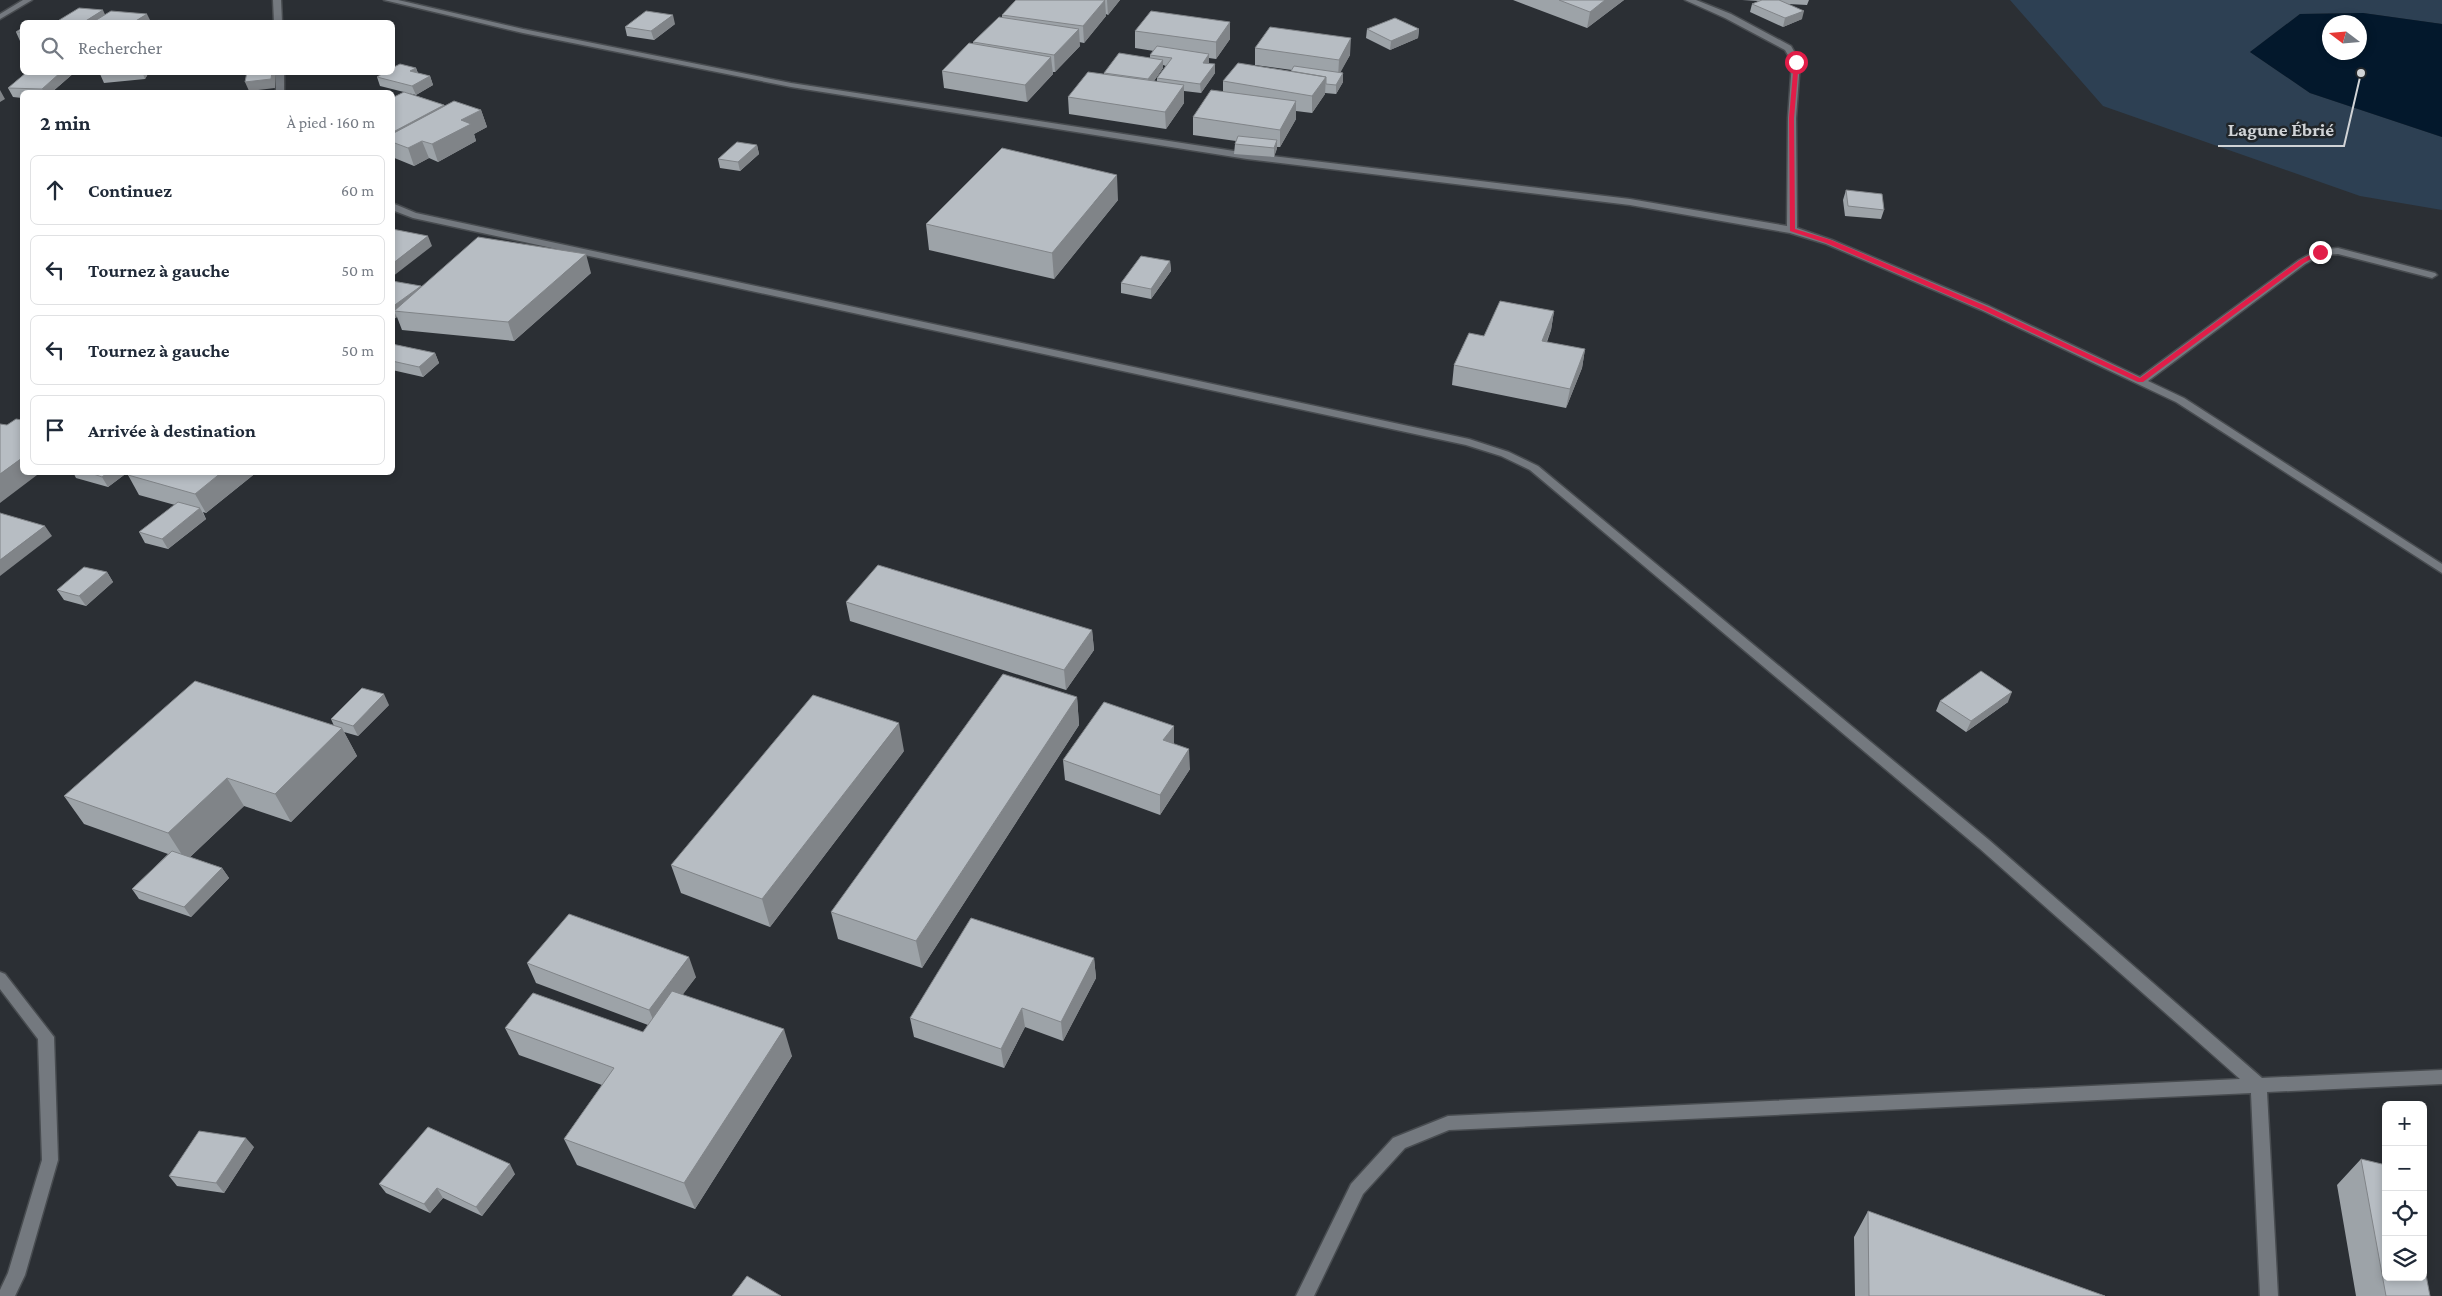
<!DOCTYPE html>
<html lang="fr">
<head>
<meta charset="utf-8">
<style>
  :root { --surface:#fff; --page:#f2f2f3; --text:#1f2937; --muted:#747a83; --line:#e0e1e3 }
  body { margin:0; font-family:"Crimson Pro",serif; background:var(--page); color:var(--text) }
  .controls { position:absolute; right:15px; bottom:15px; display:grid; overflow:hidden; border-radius:8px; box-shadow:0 2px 8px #0003 }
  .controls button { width:45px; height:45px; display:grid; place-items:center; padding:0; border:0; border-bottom:1px solid var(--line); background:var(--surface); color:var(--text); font:25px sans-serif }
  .compass { position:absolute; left:2322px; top:15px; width:45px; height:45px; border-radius:50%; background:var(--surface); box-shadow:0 2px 8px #0003; rotate:286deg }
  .stop { position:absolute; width:15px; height:15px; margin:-11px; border:4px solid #e11d48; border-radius:50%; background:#fff }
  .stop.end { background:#e11d48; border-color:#fff; box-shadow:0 1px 5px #0008 }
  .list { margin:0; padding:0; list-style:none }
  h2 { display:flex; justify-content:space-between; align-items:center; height:65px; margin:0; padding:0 20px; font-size:21px }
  h2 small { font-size:16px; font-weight:400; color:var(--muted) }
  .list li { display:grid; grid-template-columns:32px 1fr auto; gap:15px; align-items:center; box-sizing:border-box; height:70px; margin:0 10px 10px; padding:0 10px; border:1px solid var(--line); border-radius:8px }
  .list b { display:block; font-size:19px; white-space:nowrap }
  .list em { font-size:16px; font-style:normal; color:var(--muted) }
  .icon { flex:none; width:28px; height:28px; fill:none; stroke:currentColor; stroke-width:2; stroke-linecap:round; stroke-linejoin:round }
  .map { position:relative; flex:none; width:2442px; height:1296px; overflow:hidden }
  .search { position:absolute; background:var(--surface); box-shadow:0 2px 8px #0003; left:20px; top:20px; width:375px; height:55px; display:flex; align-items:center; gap:12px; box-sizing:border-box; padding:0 18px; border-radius:8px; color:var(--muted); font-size:19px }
  .panel { position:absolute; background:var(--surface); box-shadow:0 2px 8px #0003; left:20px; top:90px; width:375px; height:385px; border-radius:8px }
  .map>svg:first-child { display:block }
  .green { fill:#2d4053 }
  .water { fill:#03182c; fill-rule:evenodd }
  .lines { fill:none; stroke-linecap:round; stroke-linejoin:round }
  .minor-casing { stroke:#484c50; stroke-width:3 }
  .minor { fill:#74797f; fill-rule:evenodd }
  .wall { fill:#9da3a8; fill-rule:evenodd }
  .shaded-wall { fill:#808488 }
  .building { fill:#b7bdc3; stroke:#808488 }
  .route { fill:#e11d48 }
  .leader { fill:none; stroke:#d0d3d6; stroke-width:2 }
  .callout-dot { fill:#d0d3d6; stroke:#21262a; stroke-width:2 }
  .callout-label { font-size:19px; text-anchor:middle; font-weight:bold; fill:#d0d3d6; stroke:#21262a; stroke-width:5; stroke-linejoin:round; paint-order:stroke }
</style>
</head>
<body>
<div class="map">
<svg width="2442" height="1296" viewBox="0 0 2442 1296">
  <rect width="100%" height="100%" fill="#2b2f34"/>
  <path class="green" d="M 2010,0 L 2442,0 L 2442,24 L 2363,13 L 2300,14 L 2250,52 L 2310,93 L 2442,137 L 2442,210 L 2360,196 L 2103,106 Z"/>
  <path class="water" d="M 2363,13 L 2442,24 L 2442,137 L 2310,93 L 2250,52 L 2300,14 ZM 2330,22 L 2360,22 L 2360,52 L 2330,52 Z"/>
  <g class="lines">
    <defs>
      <path id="minor" d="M 23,0 L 32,0 L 0,19 L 0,14 Z
        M 273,0 L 281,0 L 282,22 L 274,22 Z
        M 384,0 L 398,0 L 523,29 L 791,83 L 1247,153 L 1630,199 L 1787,226 L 1788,118 L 1792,62 L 1785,50 L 1725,18 L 1685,0 L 1696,0 L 1731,14 L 1791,46 L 1800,62 L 1796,118 L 1797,228 L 1832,240 L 1989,306 L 2140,377 L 2299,260 L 2317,250 L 2338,248 L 2435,273 L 2437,275 L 2432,278 L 2338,254 L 2322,255 L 2305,264 L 2148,381 L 2184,398 L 2442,564 L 2442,573 L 2176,402 L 1981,310 L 1826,244 L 1790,233 L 1630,205 L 1247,159 L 791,87 L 523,33 Z
        M 276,72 L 284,72 L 284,92 L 276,92 Z
        M 392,203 L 416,213 L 1469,439 L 1509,452 L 1538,466 L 1989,840 L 2262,1078 L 2442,1070 L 2442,1084 L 2267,1092 L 2278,1296 L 2260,1296 L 2251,1093 L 1449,1130 L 1405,1148 L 1363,1194 L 1314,1296 L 1296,1296 L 1351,1184 L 1393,1138 L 1448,1116 L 2240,1079 L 1979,848 L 1530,470 L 1501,456 L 1466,445 L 413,218 L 392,210 Z
        M 0,972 L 5,974 L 54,1037 L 58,1160 L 25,1275 L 15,1296 L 0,1296 L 0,1290 L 8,1273 L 42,1160 L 38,1039 L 0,989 Z"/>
    </defs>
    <use href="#minor" class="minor-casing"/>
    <use href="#minor" class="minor"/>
  </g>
  <path class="wall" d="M 1016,0 L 1120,0 L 1108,15 L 1106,14 L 1106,16 L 1084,43 L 1079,42 L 1080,46 L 1055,72 L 1053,72 L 1053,74 L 1027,102 L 944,88 L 942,71 L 973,44 L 973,42 L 1002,17 L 1002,15 Z
    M 1513,0 L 1624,0 L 1587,28 Z
    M 1742,0 L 1809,0 L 1807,5 L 1788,4 L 1802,19 L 1783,27 L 1750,12 L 1752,4 L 1759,1 Z
    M 1230,22 L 1230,39 L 1216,59 L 1209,58 L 1209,62 L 1208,64 L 1215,64 L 1215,73 L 1201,93 L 1184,91 L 1184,103 L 1166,129 L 1069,114 L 1068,97 L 1104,74 L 1104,73 L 1150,58 L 1150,55 L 1154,51 L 1135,48 L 1135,31 ZM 1163,65 L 1166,66 L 1157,78 L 1157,82 L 1154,81 L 1163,68 Z
    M 675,24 L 654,40 L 627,36 L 625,27 Z
    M 22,28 L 22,41 L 20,41 L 16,32 Z
    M 1367,29 L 1419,29 L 1418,38 L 1390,50 L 1366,38 Z
    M 1255,48 L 1350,55 L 1340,72 L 1343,73 L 1343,82 L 1336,94 L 1325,93 L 1325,94 L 1312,113 L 1296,111 L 1296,119 L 1280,147 L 1277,147 L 1274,157 L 1234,154 L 1235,144 L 1236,141 L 1193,135 L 1193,117 L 1223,91 L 1223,81 L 1291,71 L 1292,70 L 1255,65 Z
    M 416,68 L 418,73 L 430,76 L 433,85 L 416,95 L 408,93 L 444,105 L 445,106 L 481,110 L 487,127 L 474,134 L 476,141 L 438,162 L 429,158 L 414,166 L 392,157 L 392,98 L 404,92 L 380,86 L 377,77 Z
    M 27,72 L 75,72 L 52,92 L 22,92 L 22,98 L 13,97 L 8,88 Z
    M 101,72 L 149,72 L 145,79 L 104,83 L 100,74 Z
    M 757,145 L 759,154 L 740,171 L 720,168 L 718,159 Z
    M 1846,190 L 1884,210 L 1881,219 L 1845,216 L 1843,200 Z
    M 1118,200 L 1054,279 L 929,250 L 926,224 Z
    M 1170,261 L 1171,271 L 1151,299 L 1121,293 L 1121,283 Z
    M 591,273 L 514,341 L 402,330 L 397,317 L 392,320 L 392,281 L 421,286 Z
    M 1554,311 L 1551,330 L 1547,342 L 1585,349 L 1582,368 L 1566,408 L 1452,385 L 1454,365 L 1484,336 Z
    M 392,344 L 435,353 L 439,363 L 423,377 L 392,370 Z
    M 73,472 L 128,472 L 108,487 L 76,478 Z
    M 131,472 L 257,472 L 206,513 L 203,512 L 206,519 L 168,549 L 145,543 L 139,532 L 175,505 L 139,495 L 128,475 Z
    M 107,572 L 113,582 L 86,606 L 64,600 L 57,590 Z
    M 846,602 L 1092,630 L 1094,650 L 1066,690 L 850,621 Z
    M 1077,697 L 1079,725 L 922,968 L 838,939 L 831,912 Z
    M 1940,701 L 2008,702 L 1966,732 L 1936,711 Z
    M 389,705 L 358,736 L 344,732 L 357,756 L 291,822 L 244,806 L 190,857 L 222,868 L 229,878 L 191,917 L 139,899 L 132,889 L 168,854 L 84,824 L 64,796 L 334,726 L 331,719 Z
    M 1174,726 L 1174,744 L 1190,769 L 1160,815 L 1065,780 L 1063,760 Z
    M 904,751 L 770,927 L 681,893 L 671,865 Z
    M 1094,958 L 1096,978 L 1063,1041 L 1025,1027 L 1004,1068 L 914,1037 L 910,1018 Z
    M 527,963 L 696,977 L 682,995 L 792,1056 L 695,1209 L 577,1165 L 564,1139 L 602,1085 L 519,1055 L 505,1028 L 643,1032 L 648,1025 L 536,983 Z
    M 254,1147 L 224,1193 L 177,1186 L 169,1176 Z
    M 2361,1159 L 2430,1296 L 2356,1296 L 2337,1185 Z
    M 515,1174 L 482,1216 L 443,1198 L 430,1213 L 386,1193 L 379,1184 Z
    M 1868,1211 L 2105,1296 L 1855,1296 L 1854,1237 Z"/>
  <path class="shaded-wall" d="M 1105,0 L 1106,16 L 1084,43 L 1083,26 Z
    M 1107,0 L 1120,0 L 1108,15 Z
    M 1605,0 L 1624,0 L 1587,28 L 1590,12 Z
    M 103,10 L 107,19 L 102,22 L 84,22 Z
    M 1804,11 L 1802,19 L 1783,27 L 1785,18 Z
    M 147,14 L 151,22 L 134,22 Z
    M 673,15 L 675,24 L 654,40 L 651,31 Z
    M 1230,22 L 1230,39 L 1216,59 L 1216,42 Z
    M 1079,29 L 1080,46 L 1055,72 L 1054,55 Z
    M 1419,29 L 1418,38 L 1390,50 L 1391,41 Z
    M 1351,38 L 1350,55 L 1338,77 L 1339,60 Z
    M 1209,54 L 1209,62 L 1203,72 L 1203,63 Z
    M 1051,57 L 1053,74 L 1027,102 L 1025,85 Z
    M 1163,60 L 1163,68 L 1149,88 L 1148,79 Z
    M 1215,64 L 1215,73 L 1201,93 L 1200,84 Z
    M 416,68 L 419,77 L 410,71 Z
    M 61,72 L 75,72 L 52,92 L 44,92 L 42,89 Z
    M 142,72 L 149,72 L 145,79 Z
    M 272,72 L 276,72 L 275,88 L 249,91 L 245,82 Z
    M 1343,73 L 1343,82 L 1336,94 L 1336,85 Z
    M 430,76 L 433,85 L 416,95 L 412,86 Z
    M 1326,77 L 1325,94 L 1312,113 L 1312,96 Z
    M 1184,85 L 1184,103 L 1166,129 L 1165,112 Z
    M 0,90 L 5,99 L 0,102 Z
    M 1296,101 L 1296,119 L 1280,147 L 1280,130 Z
    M 444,105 L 450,123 L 400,145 L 395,131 Z
    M 481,110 L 487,127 L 474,134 L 476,141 L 438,162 L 432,144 L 461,120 Z
    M 1277,140 L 1277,149 L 1274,157 L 1274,148 Z
    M 422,141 L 429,158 L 414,166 L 408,148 Z
    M 757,145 L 759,154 L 740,171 L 738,162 Z
    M 1117,175 L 1118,200 L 1054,279 L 1052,253 Z
    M 428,236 L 432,246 L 392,277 L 392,264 Z
    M 586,254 L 591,273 L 514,341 L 508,322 Z
    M 1170,261 L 1171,271 L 1151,299 L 1151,289 Z
    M 421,286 L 425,296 L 394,311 L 397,317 L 392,320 L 392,307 Z
    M 1554,311 L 1551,330 L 1539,360 L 1542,341 Z
    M 1585,349 L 1582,368 L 1566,408 L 1570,389 Z
    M 435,353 L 439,363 L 423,377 L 419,367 Z
    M 22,458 L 22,472 L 41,472 L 0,503 L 0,474 Z
    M 108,472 L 128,472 L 108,487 L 102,477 Z
    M 222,472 L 257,472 L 206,513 L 195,494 Z
    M 200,508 L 206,519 L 168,549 L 162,539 Z
    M 45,526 L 52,536 L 0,576 L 0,560 Z
    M 107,572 L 113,582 L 86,606 L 79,596 Z
    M 1092,630 L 1094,650 L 1066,690 L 1064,670 Z
    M 2012,692 L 2008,702 L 1966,732 L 1971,721 Z
    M 384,694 L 389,705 L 358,736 L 353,726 Z
    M 1077,697 L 1079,725 L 922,968 L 916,941 Z
    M 899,723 L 904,751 L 770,927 L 762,899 Z
    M 1174,726 L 1174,746 L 1163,740 Z
    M 342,728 L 357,756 L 291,822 L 275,794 Z
    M 1189,749 L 1190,769 L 1160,815 L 1160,795 Z
    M 227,778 L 244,806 L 186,861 L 168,833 Z
    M 222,868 L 229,878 L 191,917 L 184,907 Z
    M 689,957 L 696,977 L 657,1029 L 649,1010 Z
    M 1094,958 L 1096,978 L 1063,1041 L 1061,1022 Z
    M 1022,1008 L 1025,1027 L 1004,1068 L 1001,1049 Z
    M 784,1029 L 792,1056 L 695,1209 L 684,1183 Z
    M 246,1138 L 254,1147 L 224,1193 L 216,1183 Z
    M 510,1164 L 515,1174 L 482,1216 L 476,1207 Z
    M 437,1188 L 443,1198 L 430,1213 L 424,1204 Z"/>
  <path class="building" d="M 1016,0 L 1105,0 L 1083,26 L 1002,15 Z
    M 1559,0 L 1605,0 L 1590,12 Z
    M 1762,0 L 1779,0 L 1804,11 L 1785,18 L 1752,4 Z
    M 79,8 L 103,10 L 84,22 L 56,22 Z
    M 111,11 L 147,14 L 134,22 L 93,22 Z
    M 646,11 L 673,15 L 651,31 L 625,27 Z
    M 1151,11 L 1230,22 L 1216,42 L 1135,31 Z
    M 999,17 L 1079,29 L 1054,55 L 973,42 Z
    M 1395,18 L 1419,29 L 1391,41 L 1367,29 Z
    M 33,21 L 47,22 L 31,22 Z
    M 1270,27 L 1351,38 L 1339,60 L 1255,48 Z
    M 22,28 L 22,32 L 16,32 Z
    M 969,43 L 1051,57 L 1025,85 L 942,71 Z
    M 1157,46 L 1209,54 L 1203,63 L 1215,64 L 1200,84 L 1157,78 L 1172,58 L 1150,55 Z
    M 1119,53 L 1163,60 L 1148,79 L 1104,73 Z
    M 1238,63 L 1326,77 L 1312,96 L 1223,81 Z
    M 400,64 L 416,68 L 410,71 L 430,76 L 412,86 L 377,77 L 385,72 L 392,72 L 392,68 Z
    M 1294,66 L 1343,73 L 1336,85 L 1326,84 L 1326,77 L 1291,71 Z
    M 27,72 L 61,72 L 42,89 L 8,88 Z
    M 247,72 L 272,72 L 271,79 L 245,82 Z
    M 1088,72 L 1184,85 L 1165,112 L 1068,97 Z
    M 1211,90 L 1296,101 L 1280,130 L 1193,117 Z
    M 233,91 L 232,92 L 218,92 Z
    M 404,92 L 444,105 L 395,131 L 392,130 L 392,98 Z
    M 454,101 L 481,110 L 461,120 L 471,124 L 432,144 L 422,141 L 408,148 L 392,142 L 392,134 Z
    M 1238,136 L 1277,140 L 1274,148 L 1235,144 Z
    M 737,142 L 757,145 L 738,162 L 718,159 Z
    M 1002,148 L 1117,175 L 1052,253 L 926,224 Z
    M 1846,190 L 1882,194 L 1884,210 L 1848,206 Z
    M 392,229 L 428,236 L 392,264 Z
    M 478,237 L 586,254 L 508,322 L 394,311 Z
    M 1141,256 L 1170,261 L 1151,289 L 1121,283 Z
    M 392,281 L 421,286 L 392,307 Z
    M 1500,301 L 1554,311 L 1542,341 L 1585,349 L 1570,389 L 1454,365 L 1469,333 L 1484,336 Z
    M 392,344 L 435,353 L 419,367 L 392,361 Z
    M 16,419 L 22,420 L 22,458 L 0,474 L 0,424 L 7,425 Z
    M 88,472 L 108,472 L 102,477 Z
    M 131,472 L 222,472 L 195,494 L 128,475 Z
    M 178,502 L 200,508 L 162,539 L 139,532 Z
    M 0,513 L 45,526 L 0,560 Z
    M 878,565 L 1092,630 L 1064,670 L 846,602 Z
    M 84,567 L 107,572 L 79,596 L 57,590 Z
    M 1981,671 L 2012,692 L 1971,721 L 1940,701 Z
    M 1003,674 L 1077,697 L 916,941 L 831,912 Z
    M 195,681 L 342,728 L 275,794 L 227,778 L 168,833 L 64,796 Z
    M 362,688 L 384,694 L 353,726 L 331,719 Z
    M 813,695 L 899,723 L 762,899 L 671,865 Z
    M 1104,702 L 1174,726 L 1163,740 L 1189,749 L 1160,795 L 1063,760 Z
    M 172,851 L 222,868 L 184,907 L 132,889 Z
    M 569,914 L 689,957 L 649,1010 L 527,963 Z
    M 971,918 L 1094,958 L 1061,1022 L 1022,1008 L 1001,1049 L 910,1018 Z
    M 672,991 L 784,1029 L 684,1183 L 564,1139 L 614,1068 L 505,1028 L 533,993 L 643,1032 Z
    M 428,1127 L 510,1164 L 476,1207 L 437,1188 L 424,1204 L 379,1184 Z
    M 199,1131 L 246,1138 L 216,1183 L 169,1176 Z
    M 2361,1159 L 2386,1165 L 2386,1277 L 2423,1277 L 2423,1259 L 2430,1296 L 2386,1296 Z
    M 1868,1211 L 2105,1296 L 1869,1296 Z
    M 747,1276 L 781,1296 L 732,1296 Z"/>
  <path class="route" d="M 1796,60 L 1799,62 L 1794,118 L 1795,229 L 1831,240 L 1988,307 L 2140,378 L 2300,260 L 2318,251 L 2323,252 L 2304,263 L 2143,382 L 2138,382 L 1983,310 L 1826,243 L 1790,231 L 1789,118 L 1794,62 Z"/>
  <path class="leader" d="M2361 73L2344 146H2218"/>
  <circle class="callout-dot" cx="2361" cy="73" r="5"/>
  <g class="callout-label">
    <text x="2281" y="136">Lagune Ébrié</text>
  </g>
</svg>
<div class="controls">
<button>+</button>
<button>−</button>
<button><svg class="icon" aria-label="locate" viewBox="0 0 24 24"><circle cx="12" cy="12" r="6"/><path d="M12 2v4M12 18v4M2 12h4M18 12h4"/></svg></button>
<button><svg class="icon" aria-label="layers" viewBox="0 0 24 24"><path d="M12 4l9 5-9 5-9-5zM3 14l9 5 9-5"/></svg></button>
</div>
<svg class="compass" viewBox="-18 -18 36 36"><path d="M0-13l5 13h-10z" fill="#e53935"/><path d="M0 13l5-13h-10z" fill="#747a83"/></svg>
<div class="stop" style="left:1796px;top:62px"></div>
<div class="stop end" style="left:2320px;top:252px"></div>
<div class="search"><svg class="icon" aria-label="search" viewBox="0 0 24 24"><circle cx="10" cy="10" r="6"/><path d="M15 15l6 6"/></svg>Rechercher</div>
<section class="panel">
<h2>2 min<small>À pied · 160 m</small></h2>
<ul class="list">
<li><svg class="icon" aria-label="ahead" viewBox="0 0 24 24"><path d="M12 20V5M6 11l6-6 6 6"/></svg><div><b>Continuez</b></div><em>60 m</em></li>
<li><svg class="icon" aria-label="left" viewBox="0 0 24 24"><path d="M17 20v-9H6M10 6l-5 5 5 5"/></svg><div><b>Tournez à gauche</b></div><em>50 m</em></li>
<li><svg class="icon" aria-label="left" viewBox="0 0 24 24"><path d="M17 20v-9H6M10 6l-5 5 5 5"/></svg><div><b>Tournez à gauche</b></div><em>50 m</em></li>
<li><svg class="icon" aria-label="arrive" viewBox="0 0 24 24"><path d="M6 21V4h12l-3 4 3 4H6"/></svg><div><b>Arrivée à destination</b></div></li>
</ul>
</section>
</div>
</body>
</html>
